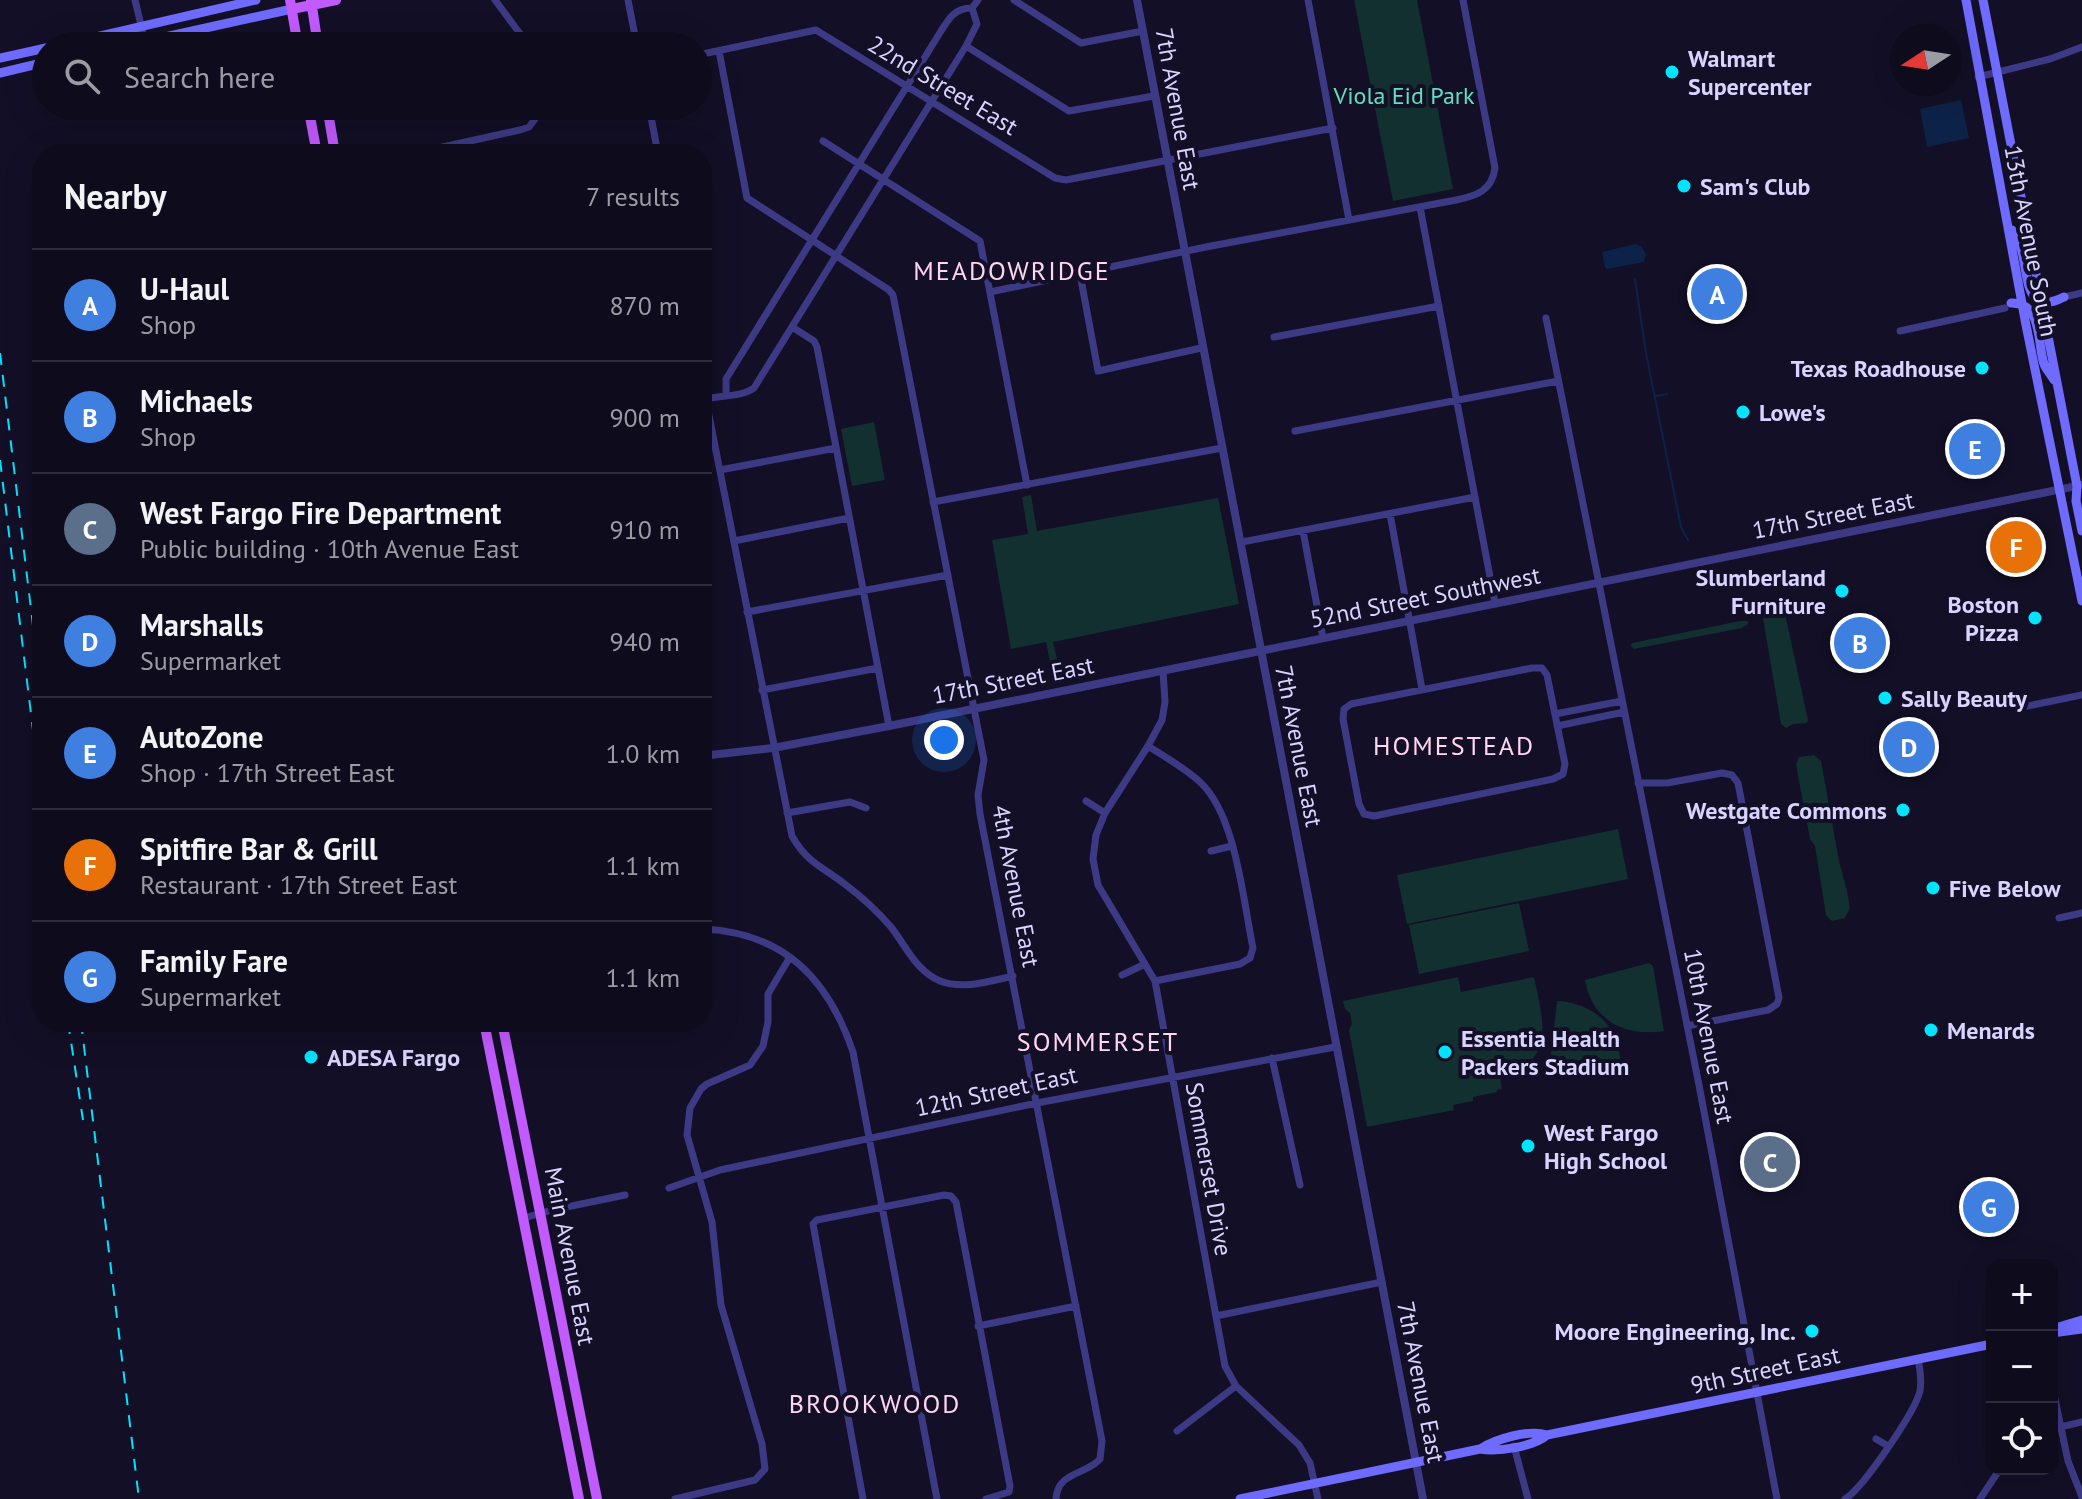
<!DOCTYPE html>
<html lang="en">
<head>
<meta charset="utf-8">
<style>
  :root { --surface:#0e0b1c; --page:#171425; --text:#f1f3f6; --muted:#9b9ba3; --line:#2e2b3b; --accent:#00e5ff }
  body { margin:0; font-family:"PT Sans",sans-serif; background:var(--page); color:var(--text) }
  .controls { position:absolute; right:24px; bottom:24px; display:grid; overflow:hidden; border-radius:16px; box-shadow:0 8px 32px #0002 }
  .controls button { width:72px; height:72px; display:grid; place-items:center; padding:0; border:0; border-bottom:2px solid var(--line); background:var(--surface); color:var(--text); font:40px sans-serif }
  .compass { position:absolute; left:1890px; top:24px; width:72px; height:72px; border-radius:50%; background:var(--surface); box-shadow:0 8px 32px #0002; rotate:258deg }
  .you { position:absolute; left:944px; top:740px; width:28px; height:28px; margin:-20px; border:6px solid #fff; border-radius:50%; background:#1a73e8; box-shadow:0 0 0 12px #1a73e833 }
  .badge { display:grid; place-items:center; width:52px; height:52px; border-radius:50%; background:var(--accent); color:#fff; font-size:26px; font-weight:700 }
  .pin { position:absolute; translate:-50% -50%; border:4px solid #fff; box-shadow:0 2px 8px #0006 }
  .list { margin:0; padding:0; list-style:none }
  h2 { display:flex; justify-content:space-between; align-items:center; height:104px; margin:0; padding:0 32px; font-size:34px }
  h2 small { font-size:26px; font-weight:400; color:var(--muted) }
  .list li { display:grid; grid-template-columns:52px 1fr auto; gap:24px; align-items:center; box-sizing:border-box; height:112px; padding:0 32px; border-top:2px solid var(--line) }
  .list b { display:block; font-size:30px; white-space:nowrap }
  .list p { margin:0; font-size:26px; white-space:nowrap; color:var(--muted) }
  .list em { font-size:26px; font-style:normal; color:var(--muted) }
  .icon { flex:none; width:44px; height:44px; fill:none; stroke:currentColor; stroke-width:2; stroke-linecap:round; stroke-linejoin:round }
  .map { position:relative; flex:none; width:2082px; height:1499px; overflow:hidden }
  .search { position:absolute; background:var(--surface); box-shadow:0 8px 32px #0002; left:32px; top:32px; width:680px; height:88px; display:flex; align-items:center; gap:20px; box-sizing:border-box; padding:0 28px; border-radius:44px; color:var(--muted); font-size:30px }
  .panel { position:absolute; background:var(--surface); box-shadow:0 8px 32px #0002; left:32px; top:144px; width:680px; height:888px; border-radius:32px }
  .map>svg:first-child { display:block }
  .green { fill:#12302f }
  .water { fill:#0c2248 }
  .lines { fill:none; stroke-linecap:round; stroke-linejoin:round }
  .stream { stroke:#0c2248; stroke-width:2 }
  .minor { stroke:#3d3a85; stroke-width:7 }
  .tertiary { stroke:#3d3a85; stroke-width:8 }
  .secondary { stroke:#6f6bff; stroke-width:9 }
  .primary { stroke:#c25bff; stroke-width:10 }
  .rail { stroke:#00e5ff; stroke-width:2; stroke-dasharray:12 10; stroke-linecap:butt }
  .poi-dot { fill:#00e5ff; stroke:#130f26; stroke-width:3 }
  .labels { text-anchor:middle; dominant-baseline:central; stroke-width:8; stroke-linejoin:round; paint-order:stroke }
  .poi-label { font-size:24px; font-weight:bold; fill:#d9d4ff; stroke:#130f26; text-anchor:start }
  .street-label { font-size:24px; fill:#d9d4ff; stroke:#130f26 }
  .park-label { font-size:24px; fill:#5fe0c0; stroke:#130f26 }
  .neighbourhood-label { font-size:26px; letter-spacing:2px; fill:#ffd6f0; stroke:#130f26 }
</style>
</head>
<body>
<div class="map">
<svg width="2082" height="1499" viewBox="0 0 2082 1499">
  <rect width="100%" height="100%" fill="#130f26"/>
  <path class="green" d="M 1354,0 L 1417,0 L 1453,189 L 1393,201 Z
    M 874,422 L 885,480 L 852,486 L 841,429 Z
    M 1031,495 L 1037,531 L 1218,498 L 1239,604 L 1053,642 L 1062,680 L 1054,682 L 1046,642 L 1011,649 L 992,540 L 1028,534 L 1022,497 Z
    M 1776,607 L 1784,609 L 1808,720 L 1807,723 L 1793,724 L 1786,728 L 1781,724 L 1763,618 L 1765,610 Z
    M 1740,621 L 1748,621 L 1748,624 L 1742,628 L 1634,649 L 1631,646 L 1632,643 Z
    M 1814,755 L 1821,761 L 1839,861 L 1847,891 L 1850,908 L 1845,918 L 1832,921 L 1826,915 L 1815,846 L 1810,839 L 1796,765 L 1799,757 Z
    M 1618,829 L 1628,879 L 1407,924 L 1397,875 Z
    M 1519,903 L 1529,951 L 1419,974 L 1409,925 Z
    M 1649,963 L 1653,966 L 1664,1031 C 1625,1037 1592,1021 1585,980 Z
    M 1458,977 L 1461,992 L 1534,977 C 1543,1021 1557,1062 1500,1076 L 1502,1089 L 1497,1090 L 1497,1092 L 1473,1097 L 1473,1101 L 1453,1105 L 1454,1110 L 1367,1127 L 1349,1030 L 1352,1024 L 1350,1013 L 1345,1009 L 1343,1001 Z
    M 1557,1001 C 1597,1003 1624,1031 1620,1071 L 1558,1071 L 1550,1064 Z"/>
  <path class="water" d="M 1961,100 L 1969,138 L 1927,147 L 1920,109 Z
    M 1635,244 L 1641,246 L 1646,254 L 1644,262 L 1607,269 L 1605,267 L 1602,252 Z"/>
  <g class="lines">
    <path class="stream" d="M 1635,279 L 1646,353 L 1681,527 L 1688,540
      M 1656,396 L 1667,394"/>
    <path class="minor" d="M 135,0 L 145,42
      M 495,0 L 521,35 L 523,46
      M 628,0 L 637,46
      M 1014,0 L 1081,43 L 1143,31
      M 1308,0 L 1349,220
      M 966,46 L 1069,111 L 1154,96
      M 719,51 L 747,198 L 889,290 L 893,295 L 984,760 L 978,795 L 980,814 L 1102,1441 L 1100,1459 C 1086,1475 1057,1472 1056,1499
      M 698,55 L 816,30 L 1055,178 L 1066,180 L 1333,128
      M 1978,77 L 2050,59 L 2082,47
      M 649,106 L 658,154
      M 823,141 L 980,241 L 1027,485
      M 411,154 L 520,130 L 529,127 L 535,119 L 535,106
      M 1420,207 L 1495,603
      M 1080,274 L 1098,371 L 1201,348
      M 990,292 L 1206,247 L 1456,200 C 1476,196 1492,191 1495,168 L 1463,0
      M 2064,297 L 2082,293
      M 1546,318 L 1699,1085 L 1777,1499
      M 792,327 L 814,341 L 817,347 L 889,726
      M 1900,331 L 2005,308
      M 1274,337 L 1439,306
      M 702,380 L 792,836 C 807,863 823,867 846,885 C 862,897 878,912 891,927 C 906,946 916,971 940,981 C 963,990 990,981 1013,976
      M 726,394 L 726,379 L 941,31 C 949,18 955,8 972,8
      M 706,399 C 720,395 742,397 754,388 L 966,46 L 977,24 L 972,8 L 978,0
      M 1295,431 L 1558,381
      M 720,470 L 836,448
      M 933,502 L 1222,448
      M 1390,514 L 1422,689
      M 1303,531 L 1323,638
      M 734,541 L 849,518
      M 1242,542 L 1475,497
      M 747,612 L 948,575
      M 1532,668 L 1542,668 L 1547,675 L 1565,764 L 1563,774 L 1553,779 L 1374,816 L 1364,814 L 1359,804 L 1343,719 L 1344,709 L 1351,704 Z
      M 1163,671 L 1165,702 L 1162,720 L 1148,746 L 1105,813 L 1096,835 L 1093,859 L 1098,885 L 1155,981 L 1225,1366 L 1236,1386 L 1299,1445 L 1310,1463 L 1318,1499
      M 762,690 L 878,668
      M 2018,708 L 2082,695
      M 1555,714 L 1622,701
      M 1557,726 L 1624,712
      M 1148,746 C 1165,757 1185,768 1200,782 C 1236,815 1243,900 1253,948 L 1250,958 L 1240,964 L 1155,981
      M 1638,783 L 1667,783 L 1722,773 L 1732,775 L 1738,783 L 1779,998 L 1777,1004 L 1768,1010 L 1687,1026
      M 1086,801 L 1105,813
      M 787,813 L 850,802 L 866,808
      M 1211,851 L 1232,846
      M 2059,918 L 2082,913
      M 702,929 C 783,932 828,978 853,1052 L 937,1499
      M 1122,975 L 1145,964
      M 1272,1058 L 1300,1185
      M 669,1188 L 720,1170 L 1037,1103 L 1335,1047
      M 524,1218 L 552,1210 L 625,1195
      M 1216,1316 L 1382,1282
      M 978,1326 L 1076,1306
      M 2052,1385 L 2068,1461 L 2082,1497
      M 2052,1429 L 2082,1422
      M 1177,1431 L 1236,1386
      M 1876,1439 L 1888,1446
      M 1514,1446 L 1528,1499
      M 675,1499 L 755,1480 L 765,1469 L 762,1444 L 721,1305 L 712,1222 L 687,1135 L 690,1108 L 701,1089 L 707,1084 L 750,1065 L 763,1046 L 768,1022 L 768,994 L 790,957
      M 863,1499 L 813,1224 L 817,1220 L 944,1195 L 951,1196 L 956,1202 L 1010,1486 L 1009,1492 L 986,1499
      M 1845,1499 C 1863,1488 1915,1412 1920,1391 C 1922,1380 1920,1369 1918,1359
      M 1980,1499 L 2000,1469"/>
    <path class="tertiary" d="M 1137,0 L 1423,1499
      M 702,756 L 773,748 L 889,726 L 2082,485"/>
    <path class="secondary" d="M 1966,0 L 2026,325 L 2082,601
      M 1983,0 L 2077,486 L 2076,501 L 2082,531
      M 57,46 L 256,0
      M 124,46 L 292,9
      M 0,58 L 46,48
      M 0,73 L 46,62
      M 2012,230 C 2015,236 2019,242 2021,248 C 2029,273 2023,318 2064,297
      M 2011,303 C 2043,302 2037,343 2044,364 C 2046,369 2051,375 2054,380
      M 2052,1329 L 2082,1320
      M 2052,1333 L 2082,1329
      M 1480,1449 C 1498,1452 1533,1447 1547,1435
      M 1240,1499 L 1480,1449 C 1496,1439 1529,1429 1547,1435 L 1992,1344"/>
    <path class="primary" d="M 290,0 L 298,46
      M 311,0 L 318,46
      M 292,9 L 336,0
      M 308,106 L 317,154
      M 327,106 L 335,154
      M 484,1022 L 579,1499
      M 502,1022 L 597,1499"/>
    <path class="rail" d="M 0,353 L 42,700
      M 0,460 L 42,804
      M 36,691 L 42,739
      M 36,792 L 42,843
      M 68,1022 L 83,1120
      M 81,1022 L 139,1499"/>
  </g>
  <g class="poi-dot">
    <circle cx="1672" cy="72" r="8"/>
    <circle cx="1684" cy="186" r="8"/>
    <circle cx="1982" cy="368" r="8"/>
    <circle cx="1743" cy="412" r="8"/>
    <circle cx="1842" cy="591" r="8"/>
    <circle cx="2035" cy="618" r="8"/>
    <circle cx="1885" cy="698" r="8"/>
    <circle cx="1903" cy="810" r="8"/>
    <circle cx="1933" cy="888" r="8"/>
    <circle cx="1931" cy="1030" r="8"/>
    <circle cx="1445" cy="1052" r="8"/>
    <circle cx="311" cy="1057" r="8"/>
    <circle cx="1528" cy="1146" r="8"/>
    <circle cx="1812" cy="1331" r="8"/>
  </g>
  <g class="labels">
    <g class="poi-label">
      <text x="1688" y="58">Walmart<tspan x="1688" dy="28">Supercenter</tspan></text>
      <text x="1700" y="186">Sam's Club</text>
      <text x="1966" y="368" text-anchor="end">Texas Roadhouse</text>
      <text x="1759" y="412">Lowe's</text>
      <text x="1826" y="577" text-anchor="end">Slumberland<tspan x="1826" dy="28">Furniture</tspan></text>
      <text x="2019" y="604" text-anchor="end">Boston<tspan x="2019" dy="28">Pizza</tspan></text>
      <text x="1901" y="698">Sally Beauty</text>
      <text x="1887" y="810" text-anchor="end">Westgate Commons</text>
      <text x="1949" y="888">Five Below</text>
      <text x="1947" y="1030">Menards</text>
      <text x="1461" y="1038">Essentia Health<tspan x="1461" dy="28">Packers Stadium</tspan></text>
      <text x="327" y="1057">ADESA Fargo</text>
      <text x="1544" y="1132">West Fargo<tspan x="1544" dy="28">High School</tspan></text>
      <text x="1796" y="1331" text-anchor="end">Moore Engineering, Inc.</text>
    </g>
    <g class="street-label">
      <text transform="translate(943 85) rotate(31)">22nd Street East</text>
      <text transform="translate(1178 109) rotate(80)">7th Avenue East</text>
      <text transform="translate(2031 241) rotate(79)">13th Avenue South</text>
      <text transform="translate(1833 515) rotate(-11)">17th Street East</text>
      <text transform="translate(1425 597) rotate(-11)">52nd Street Southwest</text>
      <text transform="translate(1013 680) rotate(-11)">17th Street East</text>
      <text transform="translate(1299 746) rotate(79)">7th Avenue East</text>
      <text transform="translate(1016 886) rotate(79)">4th Avenue East</text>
      <text transform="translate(1709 1036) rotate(79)">10th Avenue East</text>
      <text transform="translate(996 1091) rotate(-12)">12th Street East</text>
      <text transform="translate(1209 1169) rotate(80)">Sommerset Drive</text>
      <text transform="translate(570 1256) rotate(79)">Main Avenue East</text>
      <text transform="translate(1765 1370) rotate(-12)">9th Street East</text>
      <text transform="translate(1421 1382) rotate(79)">7th Avenue East</text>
    </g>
    <g class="park-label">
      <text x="1404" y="95">Viola Eid Park</text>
    </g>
    <g class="neighbourhood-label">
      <text x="1012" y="270">MEADOWRIDGE</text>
      <text x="1454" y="745">HOMESTEAD</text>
      <text x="1098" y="1041">SOMMERSET</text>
      <text x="875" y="1403">BROOKWOOD</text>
    </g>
  </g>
</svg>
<div class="controls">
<button>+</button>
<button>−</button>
<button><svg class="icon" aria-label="locate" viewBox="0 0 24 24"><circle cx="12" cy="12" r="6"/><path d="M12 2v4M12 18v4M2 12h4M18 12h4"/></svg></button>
</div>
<svg class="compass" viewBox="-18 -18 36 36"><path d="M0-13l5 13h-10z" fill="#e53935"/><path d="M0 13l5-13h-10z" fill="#9b9ba3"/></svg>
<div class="you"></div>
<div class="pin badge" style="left:1717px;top:294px;background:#3f7fe0">A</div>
<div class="pin badge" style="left:1860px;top:643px;background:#3f7fe0">B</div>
<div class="pin badge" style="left:1770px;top:1162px;background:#5c6f8a">C</div>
<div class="pin badge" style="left:1909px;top:747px;background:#3f7fe0">D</div>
<div class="pin badge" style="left:1975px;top:449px;background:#3f7fe0">E</div>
<div class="pin badge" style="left:2016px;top:547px;background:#e8710a">F</div>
<div class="pin badge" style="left:1989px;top:1207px;background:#3f7fe0">G</div>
<div class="search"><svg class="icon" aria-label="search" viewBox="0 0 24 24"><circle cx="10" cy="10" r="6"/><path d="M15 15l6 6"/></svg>Search here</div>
<section class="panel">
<h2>Nearby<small>7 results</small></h2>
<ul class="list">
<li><span class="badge" style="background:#3f7fe0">A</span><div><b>U-Haul</b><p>Shop</p></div><em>870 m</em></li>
<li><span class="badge" style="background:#3f7fe0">B</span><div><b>Michaels</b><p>Shop</p></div><em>900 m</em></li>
<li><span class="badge" style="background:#5c6f8a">C</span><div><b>West Fargo Fire Department</b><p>Public building · 10th Avenue East</p></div><em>910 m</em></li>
<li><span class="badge" style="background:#3f7fe0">D</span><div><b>Marshalls</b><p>Supermarket</p></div><em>940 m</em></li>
<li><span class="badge" style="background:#3f7fe0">E</span><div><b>AutoZone</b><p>Shop · 17th Street East</p></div><em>1.0 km</em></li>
<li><span class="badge" style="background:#e8710a">F</span><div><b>Spitfire Bar &amp; Grill</b><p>Restaurant · 17th Street East</p></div><em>1.1 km</em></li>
<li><span class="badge" style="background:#3f7fe0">G</span><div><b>Family Fare</b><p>Supermarket</p></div><em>1.1 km</em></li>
</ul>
</section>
</div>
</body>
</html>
